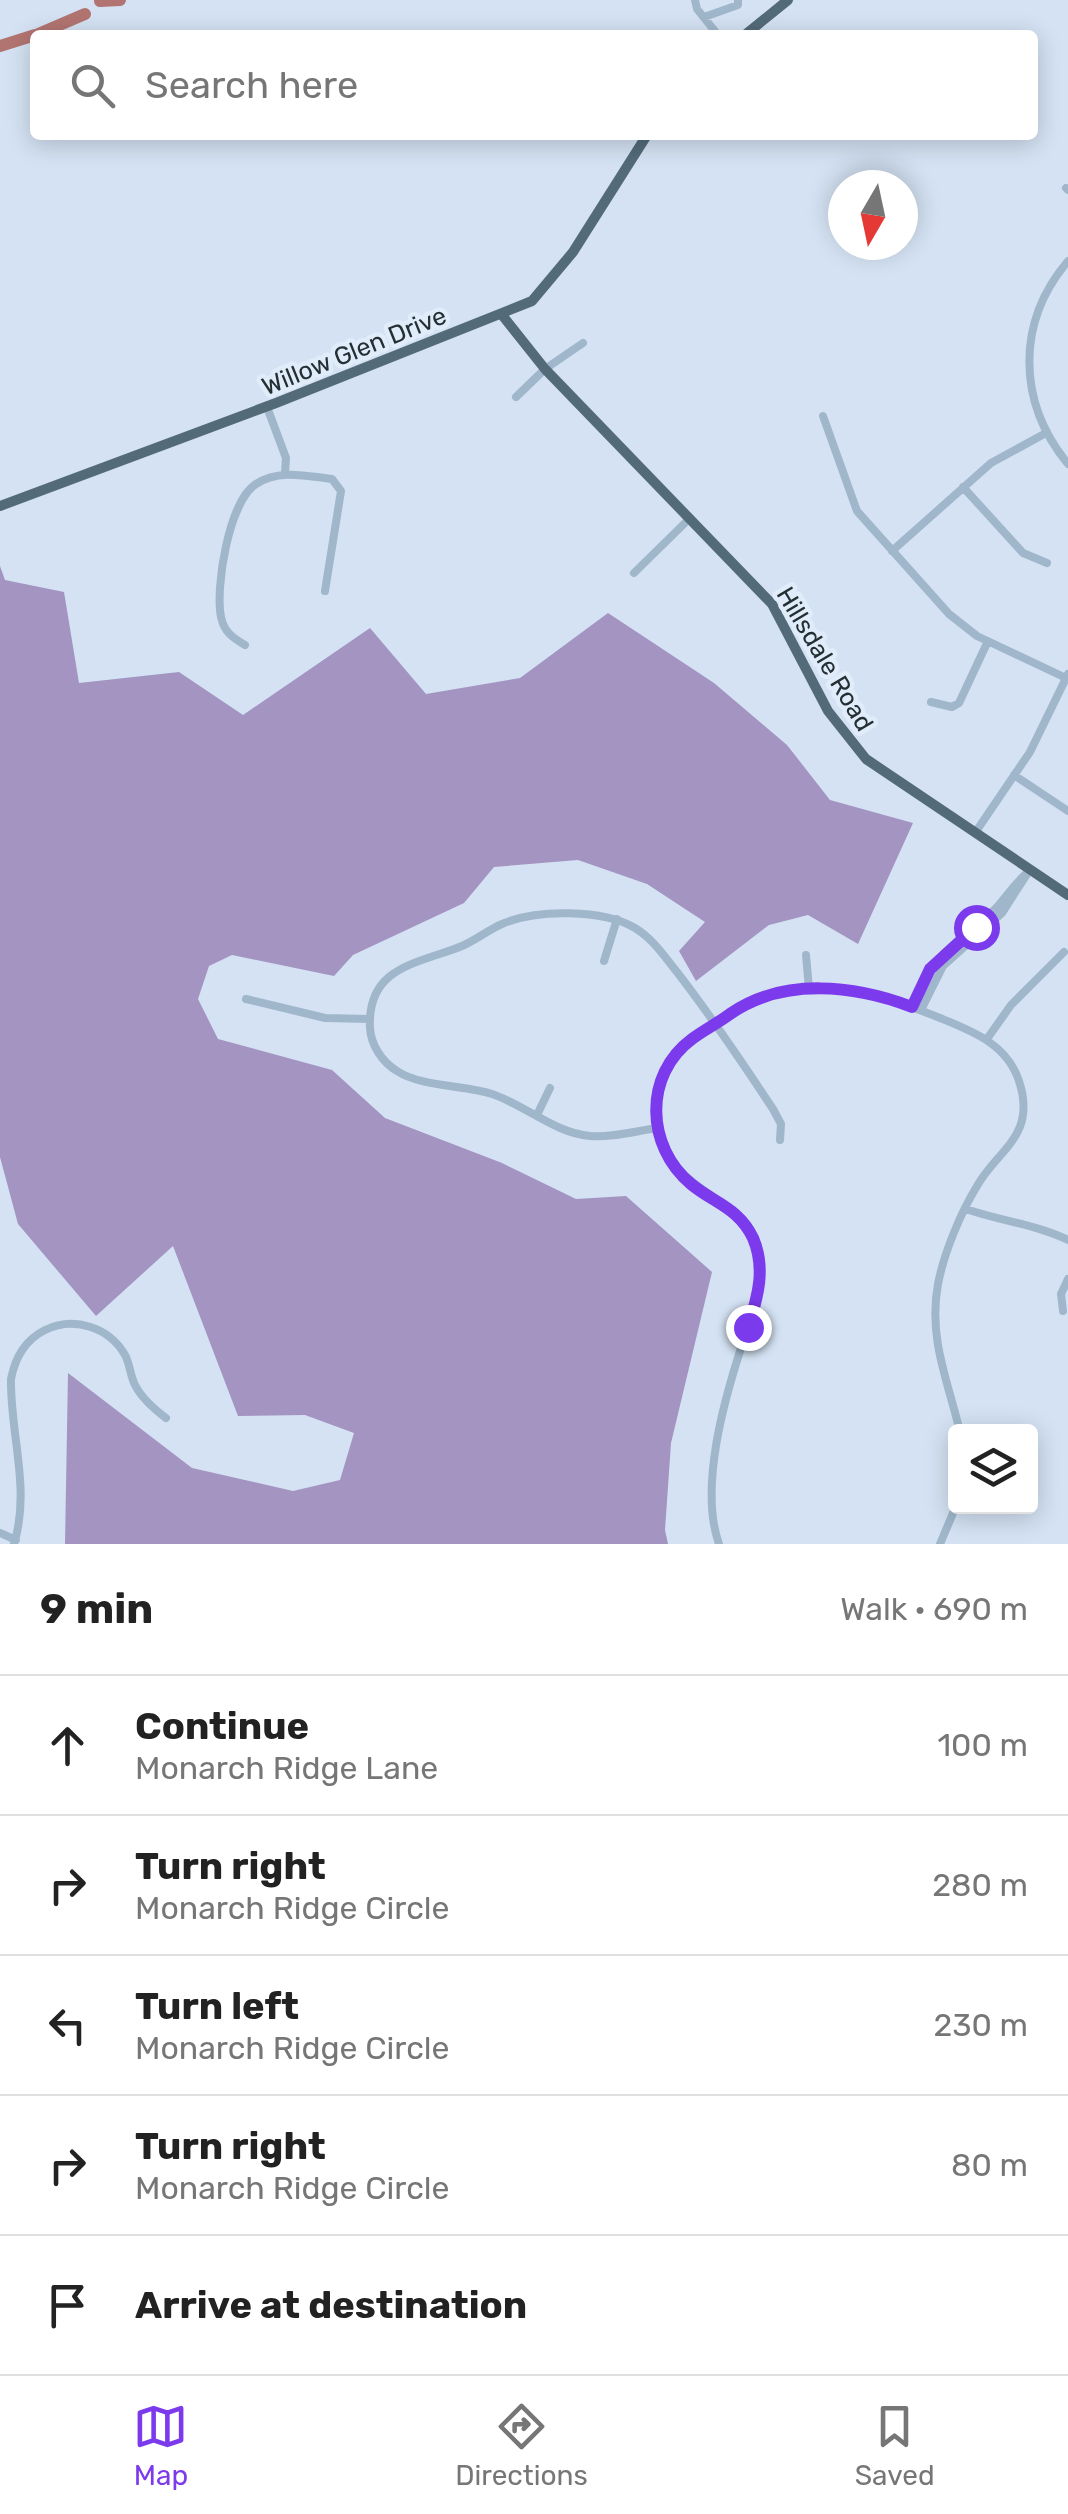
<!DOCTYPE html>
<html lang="en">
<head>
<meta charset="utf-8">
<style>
  :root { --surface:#fff; --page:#f2f2f2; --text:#222; --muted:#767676; --line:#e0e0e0; --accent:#7c3aed }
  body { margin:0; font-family:Rubik,sans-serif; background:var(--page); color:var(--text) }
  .controls { position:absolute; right:30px; bottom:30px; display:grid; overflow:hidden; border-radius:10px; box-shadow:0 5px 25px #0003 }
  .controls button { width:90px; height:90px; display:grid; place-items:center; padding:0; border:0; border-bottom:2px solid var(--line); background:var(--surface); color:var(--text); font:50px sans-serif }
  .compass { position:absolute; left:828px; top:170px; width:90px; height:90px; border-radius:50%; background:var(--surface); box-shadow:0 5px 25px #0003; rotate:189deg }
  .stop { position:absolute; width:30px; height:30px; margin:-22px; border:8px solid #7c3aed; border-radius:50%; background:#fff }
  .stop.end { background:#7c3aed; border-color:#fff; box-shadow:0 2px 10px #0008 }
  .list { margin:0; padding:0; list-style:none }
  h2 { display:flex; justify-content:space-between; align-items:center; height:130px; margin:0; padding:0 40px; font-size:42px }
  h2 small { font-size:32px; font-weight:400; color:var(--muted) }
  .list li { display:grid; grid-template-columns:65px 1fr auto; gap:30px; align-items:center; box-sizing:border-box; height:140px; padding:0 40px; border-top:2px solid var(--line) }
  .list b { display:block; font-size:38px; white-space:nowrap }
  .list p { margin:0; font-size:32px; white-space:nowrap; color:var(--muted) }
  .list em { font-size:32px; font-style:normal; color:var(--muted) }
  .icon { flex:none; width:55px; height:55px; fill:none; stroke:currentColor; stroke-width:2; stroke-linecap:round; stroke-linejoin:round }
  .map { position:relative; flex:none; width:1068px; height:1544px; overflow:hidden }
  .search { position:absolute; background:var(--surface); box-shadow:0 5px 25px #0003; left:30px; right:30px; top:30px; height:110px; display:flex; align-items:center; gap:25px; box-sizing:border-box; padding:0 35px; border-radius:10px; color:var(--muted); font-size:38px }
  .sheet { height:830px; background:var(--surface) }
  nav { display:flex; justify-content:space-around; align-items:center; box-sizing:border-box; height:140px; border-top:2px solid var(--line); background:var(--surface); font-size:28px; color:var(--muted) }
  nav a { display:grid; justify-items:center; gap:5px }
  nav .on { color:var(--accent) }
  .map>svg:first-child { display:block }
  .green { fill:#a394c2 }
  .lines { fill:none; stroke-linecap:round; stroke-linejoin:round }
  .river { stroke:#b27471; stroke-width:12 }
  .minor { stroke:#a0b7cb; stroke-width:8 }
  .major { stroke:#536b78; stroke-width:10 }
  .route { stroke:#7c3aed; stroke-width:12 }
  .labels { text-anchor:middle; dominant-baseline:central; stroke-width:9; stroke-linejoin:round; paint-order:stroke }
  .street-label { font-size:25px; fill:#242f34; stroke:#e1ecfa }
</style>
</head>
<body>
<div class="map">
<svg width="1068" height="1544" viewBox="0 0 1068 1544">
  <rect width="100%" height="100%" fill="#d4e2f3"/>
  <path class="green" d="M 0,566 L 5,580 L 64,592 L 79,683 L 179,672 L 243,715 L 370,628 L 426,694 L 520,678 L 608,613 L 714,683 L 787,745 L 830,800 L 913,823 L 858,944 L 808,915 L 769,925 L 696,981 L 679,951 L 705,922 L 647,884 L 578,860 L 494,867 L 464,903 L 353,955 L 334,976 L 232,955 L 209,966 L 198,999 L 218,1039 L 332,1070 L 385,1118 L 502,1163 L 576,1199 L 626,1196 L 712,1272 L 671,1443 L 665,1530 L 668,1544 L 65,1544 L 68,1373 L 192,1468 L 293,1491 L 340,1480 L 354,1433 L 305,1415 L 238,1416 L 173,1246 L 96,1316 L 18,1224 L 0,1157 Z"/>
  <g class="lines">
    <path class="river" d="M 100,1 L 120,0
      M 36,35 L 85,14
      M 0,46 L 35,35"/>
    <path class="minor" d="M 695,0 L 697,9 L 718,35
      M 704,17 L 738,5 L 738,0
      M 1066,188 L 1068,190
      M 1068,261 C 1016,322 1017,402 1068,464
      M 516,397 L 545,369 L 583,343
      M 267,407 L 286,458 L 285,473
      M 823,416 L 857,511 L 949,614 L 977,636 L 1066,678
      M 963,487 L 1023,553 L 1047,563
      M 892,551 L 991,463 L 1046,433
      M 634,573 L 690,518
      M 245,645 C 233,638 224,632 221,617 C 215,587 229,501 256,484 C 280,469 305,476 332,479 L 341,491 L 325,591
      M 931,702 L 952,707 L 959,703 L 988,641
      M 1014,775 L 1068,811
      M 975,833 L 1030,752 L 1068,674
      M 806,955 L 809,989
      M 604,961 L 617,919
      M 246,999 L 325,1018 L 370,1019
      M 913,1007 C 920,990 927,973 939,959 C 956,939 980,926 998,906 C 1009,893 1016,882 1029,871 L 1002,913 L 943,966 L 921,1010
      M 987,1039 L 1011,1005 L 1064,952
      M 537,1115 L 550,1088
      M 657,1128 C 636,1131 611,1138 590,1136 C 555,1133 525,1105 492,1094 C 464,1085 421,1087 397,1071 C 382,1062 371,1045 370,1028 C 367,966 418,964 462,946 C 476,940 488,930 502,924 C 536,909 603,909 635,928 C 653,939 664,956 677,972 C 711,1016 742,1062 773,1109 L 781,1124 L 780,1140
      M 966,1209 C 1000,1221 1035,1224 1068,1240
      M 1063,1311 L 1061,1294 L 1068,1279
      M 0,1533 L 16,1540
      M 14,1544 C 31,1489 10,1434 11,1379 C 15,1358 25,1340 45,1330 C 74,1316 109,1327 125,1355 C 130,1364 130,1375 135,1385 C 142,1399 154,1409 166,1418
      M 719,1544 C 699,1488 724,1400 742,1345 C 750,1319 763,1292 760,1264 C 751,1188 662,1199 657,1117 C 656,1104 656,1092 661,1080 C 670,1056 691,1040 712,1027 C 725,1019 736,1008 750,1002 C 813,975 879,993 940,1018 C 972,1031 1007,1044 1019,1081 C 1037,1136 998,1149 977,1186 C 960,1214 944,1253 938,1284 C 928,1338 948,1381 960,1432
      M 940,1544 L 956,1506"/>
    <path class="major" d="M 745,35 L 788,0
      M 502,315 L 545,369 L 772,604 L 828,711 L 866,759 L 1068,895
      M 0,506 L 276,403 L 532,301 L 573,252 L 647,135"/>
  </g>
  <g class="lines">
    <path class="route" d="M 748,1327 C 758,1297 766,1268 753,1238 C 739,1208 714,1203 691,1184 C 646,1147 643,1075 692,1039 C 704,1030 718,1023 730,1014 C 783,977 855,985 912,1007 L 930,969 L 976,927"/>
  </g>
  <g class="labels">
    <g class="street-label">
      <text transform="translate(354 351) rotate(-22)">Willow Glen Drive</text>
      <text transform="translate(825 659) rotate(59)">Hillsdale Road</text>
    </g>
  </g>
</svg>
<div class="controls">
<button><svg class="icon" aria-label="layers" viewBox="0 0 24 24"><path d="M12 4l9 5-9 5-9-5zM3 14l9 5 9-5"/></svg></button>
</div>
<svg class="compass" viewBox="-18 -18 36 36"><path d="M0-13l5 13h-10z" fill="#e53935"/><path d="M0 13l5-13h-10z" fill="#767676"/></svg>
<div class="stop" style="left:976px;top:927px"></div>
<div class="stop end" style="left:748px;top:1327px"></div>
<div class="search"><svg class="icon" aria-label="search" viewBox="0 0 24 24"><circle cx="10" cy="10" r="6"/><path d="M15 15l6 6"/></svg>Search here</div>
</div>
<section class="sheet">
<h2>9 min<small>Walk · 690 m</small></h2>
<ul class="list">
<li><svg class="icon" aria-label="ahead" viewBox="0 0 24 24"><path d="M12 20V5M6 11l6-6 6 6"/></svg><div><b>Continue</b><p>Monarch Ridge Lane</p></div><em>100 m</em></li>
<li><svg class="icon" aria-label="right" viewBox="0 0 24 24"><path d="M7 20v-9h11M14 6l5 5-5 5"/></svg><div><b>Turn right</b><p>Monarch Ridge Circle</p></div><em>280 m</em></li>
<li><svg class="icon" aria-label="left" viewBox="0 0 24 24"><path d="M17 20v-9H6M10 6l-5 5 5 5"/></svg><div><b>Turn left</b><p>Monarch Ridge Circle</p></div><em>230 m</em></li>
<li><svg class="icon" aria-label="right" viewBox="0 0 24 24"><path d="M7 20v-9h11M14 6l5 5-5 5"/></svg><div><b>Turn right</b><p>Monarch Ridge Circle</p></div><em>80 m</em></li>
<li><svg class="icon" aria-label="arrive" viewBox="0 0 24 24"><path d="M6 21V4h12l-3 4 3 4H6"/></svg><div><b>Arrive at destination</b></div></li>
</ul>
</section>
<nav>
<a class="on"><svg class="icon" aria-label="map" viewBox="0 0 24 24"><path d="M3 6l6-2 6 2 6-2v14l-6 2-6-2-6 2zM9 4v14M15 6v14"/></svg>Map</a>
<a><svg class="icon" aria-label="directions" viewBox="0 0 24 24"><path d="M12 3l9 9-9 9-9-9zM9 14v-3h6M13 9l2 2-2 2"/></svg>Directions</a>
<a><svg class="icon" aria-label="saved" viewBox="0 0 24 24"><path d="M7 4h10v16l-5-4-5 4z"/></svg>Saved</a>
</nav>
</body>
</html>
